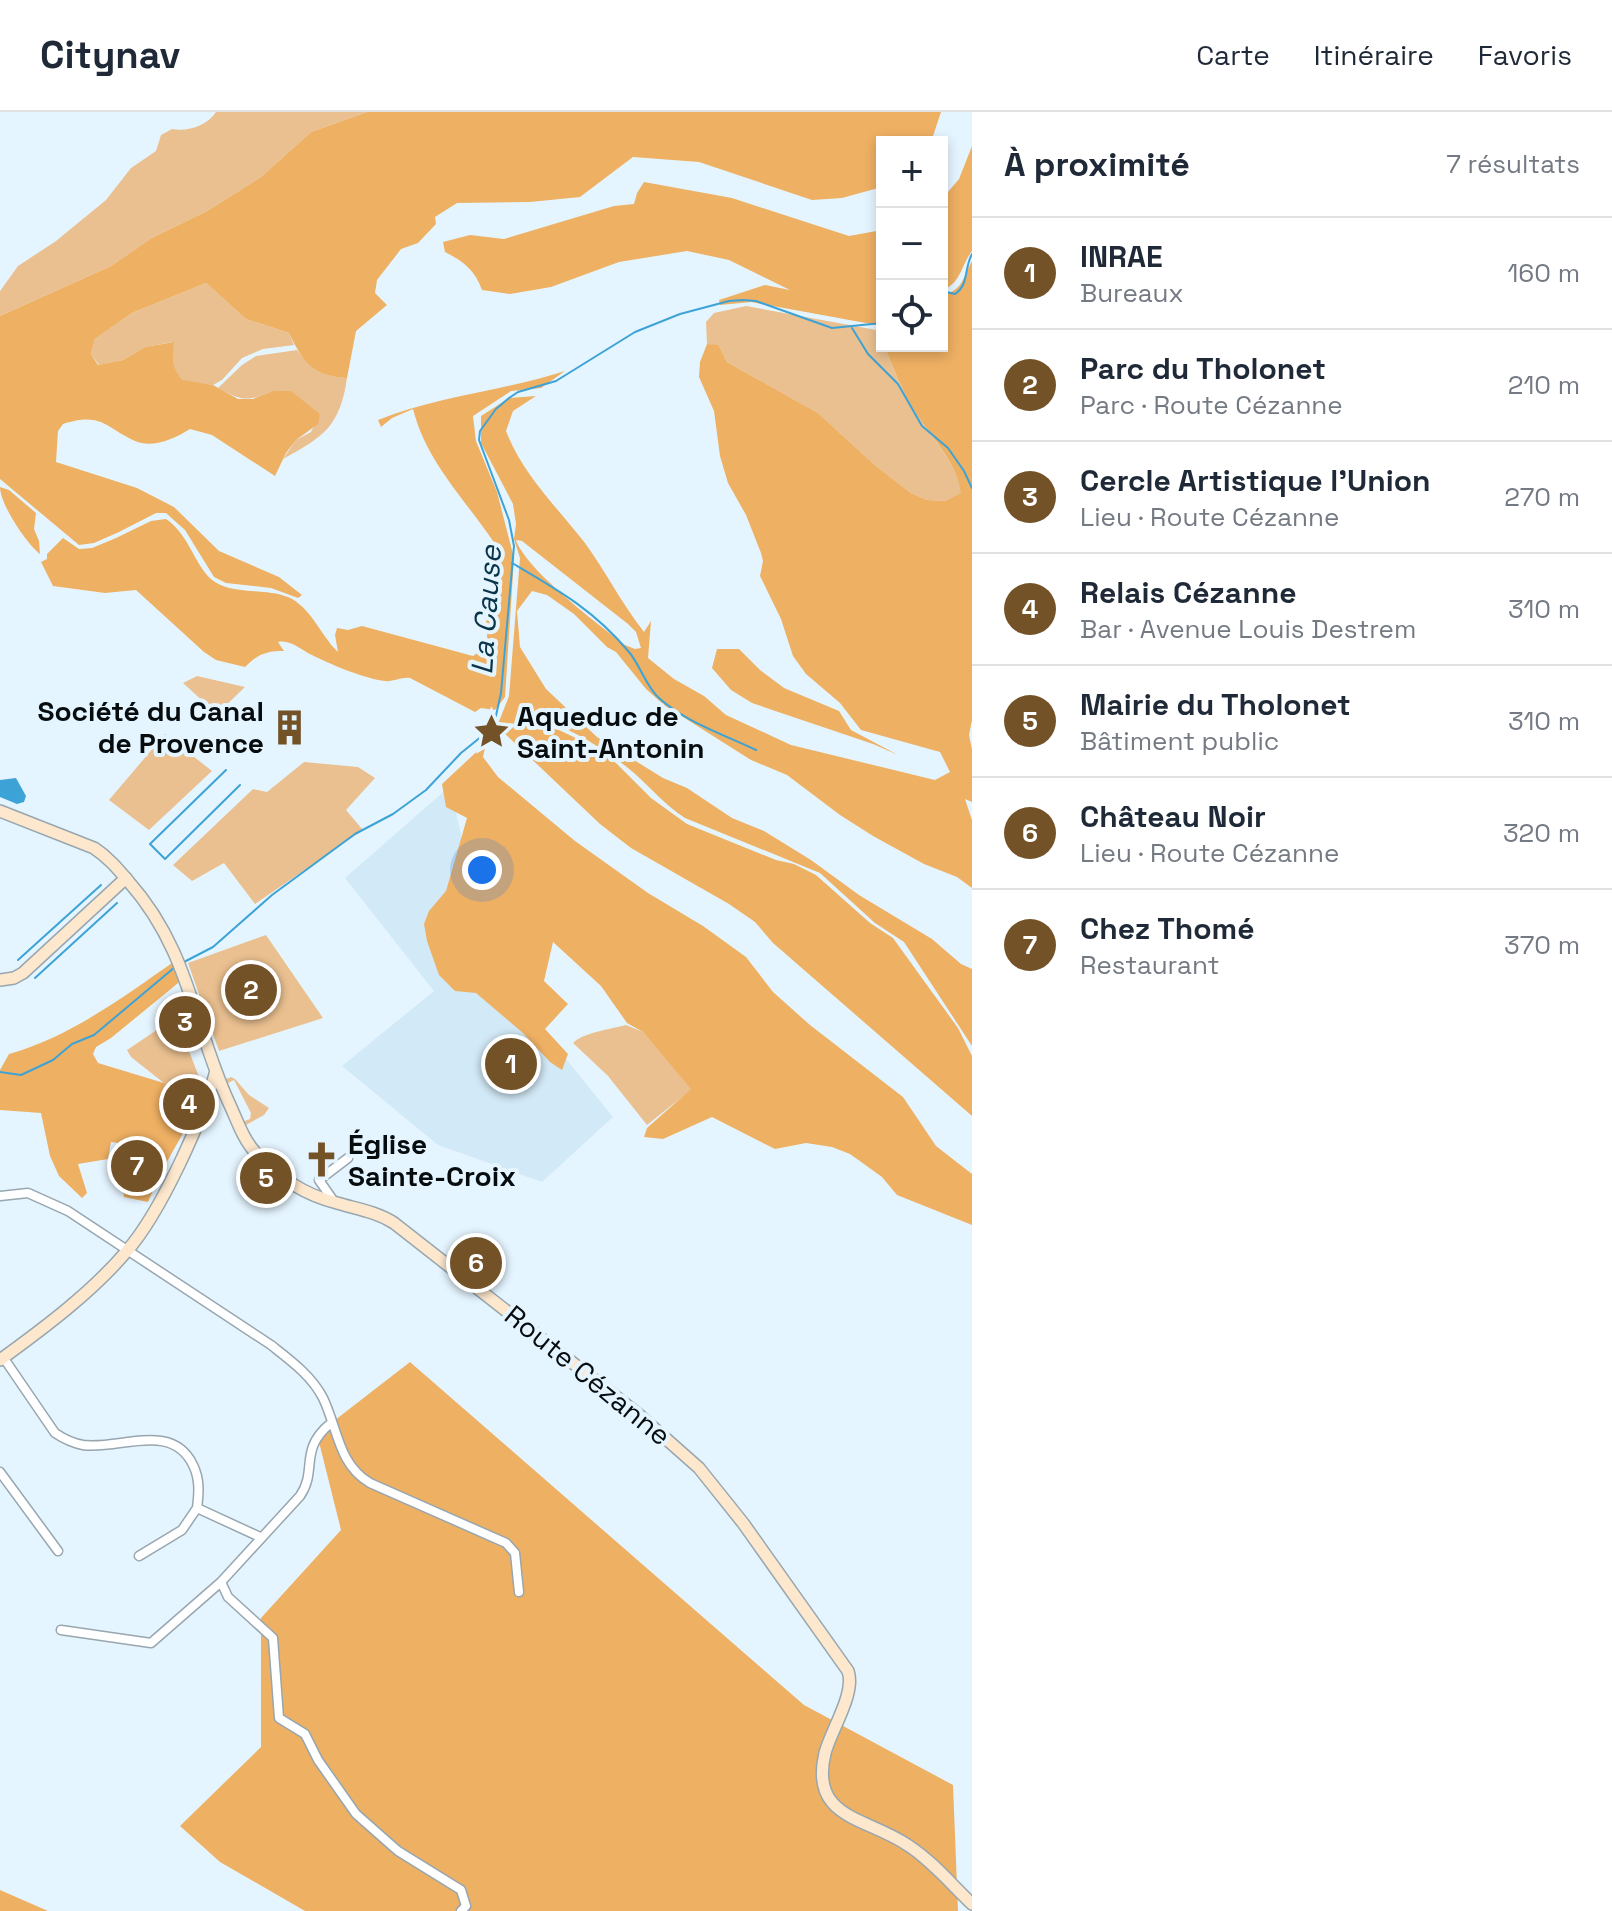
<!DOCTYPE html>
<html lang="fr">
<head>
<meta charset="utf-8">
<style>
  :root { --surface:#fff; --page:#f2f2f3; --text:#1f2937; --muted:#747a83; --line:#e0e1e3; --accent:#735228 }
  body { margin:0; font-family:"Space Grotesk",sans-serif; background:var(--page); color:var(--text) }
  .controls { position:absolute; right:24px; top:24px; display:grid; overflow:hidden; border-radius:0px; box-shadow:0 4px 12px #0003 }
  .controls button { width:72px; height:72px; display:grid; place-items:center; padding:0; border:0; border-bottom:2px solid var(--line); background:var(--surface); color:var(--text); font:40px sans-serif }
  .you { position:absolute; left:482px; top:758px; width:28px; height:28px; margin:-20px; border:6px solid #fff; border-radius:50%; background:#1a73e8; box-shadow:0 0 0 12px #1a73e833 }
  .badge { display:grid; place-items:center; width:52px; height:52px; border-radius:50%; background:var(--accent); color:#fff; font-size:26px; font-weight:700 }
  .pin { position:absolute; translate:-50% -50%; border:4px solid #fff; box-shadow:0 2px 8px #0006 }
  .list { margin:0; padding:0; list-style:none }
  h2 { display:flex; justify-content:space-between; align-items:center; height:104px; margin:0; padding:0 32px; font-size:34px }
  h2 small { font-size:26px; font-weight:400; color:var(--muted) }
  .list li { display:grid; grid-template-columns:52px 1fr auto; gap:24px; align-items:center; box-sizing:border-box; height:112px; padding:0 32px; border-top:2px solid var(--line) }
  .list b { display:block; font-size:30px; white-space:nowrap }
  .list p { margin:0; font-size:26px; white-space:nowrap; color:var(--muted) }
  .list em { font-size:26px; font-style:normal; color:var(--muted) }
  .icon { flex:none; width:44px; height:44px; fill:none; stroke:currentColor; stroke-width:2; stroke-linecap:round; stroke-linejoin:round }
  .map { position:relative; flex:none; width:972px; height:1799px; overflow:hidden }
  header { display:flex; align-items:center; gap:48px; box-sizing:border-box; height:112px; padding:0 40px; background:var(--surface); border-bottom:2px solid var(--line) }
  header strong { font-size:38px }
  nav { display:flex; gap:44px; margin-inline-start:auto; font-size:28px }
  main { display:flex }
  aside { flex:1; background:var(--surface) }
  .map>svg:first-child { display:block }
  .built { fill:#d2e9f7 }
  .green { fill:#eac090 }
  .forest { fill:#eeb063; fill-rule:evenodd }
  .water { fill:#3da3d6 }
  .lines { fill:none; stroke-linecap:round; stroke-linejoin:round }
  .stream { stroke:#3da3d6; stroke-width:2 }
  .street-casing { stroke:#97a6af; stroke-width:11 }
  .secondary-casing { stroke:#97a6af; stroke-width:14 }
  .street { stroke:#fff; stroke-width:8 }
  .secondary { stroke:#fde8ce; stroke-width:11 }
  .labels { text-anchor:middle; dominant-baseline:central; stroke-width:8; stroke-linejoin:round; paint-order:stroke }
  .poi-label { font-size:28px; font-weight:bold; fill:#070c0f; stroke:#e5f5ff; text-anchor:start }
  .street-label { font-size:28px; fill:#070c0f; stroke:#e5f5ff }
  .water-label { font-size:30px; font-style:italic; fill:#08354a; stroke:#e5f5ff }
</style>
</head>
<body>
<header>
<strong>Citynav</strong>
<nav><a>Carte</a><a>Itinéraire</a><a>Favoris</a></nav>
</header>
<main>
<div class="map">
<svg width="972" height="1799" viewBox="0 0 972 1799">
  <rect width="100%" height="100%" fill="#e5f5ff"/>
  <path class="built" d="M 450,674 L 491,854 L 613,1005 L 542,1070 L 438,1033 L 342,954 L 434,879 L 345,766 Z"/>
  <path class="green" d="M 216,0 L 367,0 L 311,20 L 261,65 L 207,99 L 150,127 L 111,154 L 0,204 L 0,179 L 18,154 L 56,129 L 106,88 L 131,56 L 156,39 L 161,23 L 172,17 C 187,20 207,14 216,0 Z
    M 206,171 L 246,207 L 289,221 L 294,233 L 263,237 L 242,246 L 222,268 L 213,273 L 182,269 C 171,256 173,246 173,230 L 145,235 L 123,248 L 99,253 L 91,242 L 95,227 L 132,201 Z
    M 746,194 L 882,219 L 882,234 L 888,234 L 886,238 C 894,257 901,278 912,295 C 928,323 956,349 962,381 L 945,389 L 927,388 L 911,381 L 876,354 L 818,301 L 727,250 L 718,234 L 707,232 L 706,210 L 714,201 Z
    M 297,238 C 312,258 321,264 347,266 C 340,315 323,325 283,347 L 296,328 L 311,320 L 320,302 L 273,279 C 247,290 242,289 218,276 L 242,253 L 256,244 Z
    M 197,564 L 245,575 L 217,602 L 183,571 Z
    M 165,622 L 212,659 L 149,718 L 109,688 Z
    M 304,650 L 358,655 L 375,666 L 346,698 L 363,718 L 255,792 L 224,751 L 192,769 L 173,753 L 253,677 L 267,680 Z
    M 266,823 L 323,906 L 219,939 L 188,851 Z
    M 176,905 L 199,965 L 190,981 L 179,983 L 131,945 L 127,938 Z
    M 626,913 L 643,920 L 692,977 L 647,1013 L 608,964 L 573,931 C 582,921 611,917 626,913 Z
    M 231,965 L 235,967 L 249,983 L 269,996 L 264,1003 L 244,1014 L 242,1010 L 250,1007 L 251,1001 L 234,968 L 226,972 L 224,968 Z"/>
  <path class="forest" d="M 367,0 L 941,0 L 931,30 L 882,30 L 882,75 L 842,86 L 812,88 L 699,50 L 633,45 L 580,85 L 530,90 L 457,91 L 435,105 L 436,112 L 418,131 L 401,137 L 377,168 L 375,181 L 387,193 L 356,219 L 347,266 C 312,264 303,250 289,221 L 246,207 L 206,171 L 132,201 L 95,227 L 91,242 L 98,253 L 123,248 L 145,235 L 174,230 C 172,246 172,256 182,268 L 213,273 L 238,287 L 253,287 L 273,279 L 291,279 L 320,302 L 318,312 L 296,328 L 286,341 L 275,364 L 212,323 L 190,317 C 176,326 152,337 135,329 C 104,315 102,300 63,312 L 58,319 L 56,350 L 137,376 L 174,395 L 219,439 L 279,465 L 302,483 L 298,486 L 271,476 L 226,471 L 214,465 L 185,418 L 166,401 L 156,401 L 119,420 L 94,431 L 79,433 L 0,367 L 0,204 L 111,154 L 150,127 L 207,99 L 261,65 L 311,20 Z
    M 972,34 L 972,139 C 961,153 961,172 942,178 L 942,87 L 959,67 Z
    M 644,70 L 732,86 L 849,124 L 882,118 L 882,214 L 751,190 L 720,193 L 719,188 L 765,173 L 790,178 L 729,148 L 687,139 L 619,150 L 551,175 L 510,182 L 482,178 C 475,158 463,149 445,140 L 443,130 L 470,123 L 504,127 L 614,94 L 634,92 L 637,81 Z
    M 972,149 L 972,608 L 969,623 L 972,637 L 972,690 L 965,687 L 972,708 L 972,776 L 957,765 L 924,752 L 873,724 L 840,703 L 787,663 L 751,648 L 664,593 L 646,577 L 616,540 L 607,535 L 574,502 L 547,483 L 532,479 L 517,499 L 520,535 L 546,577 L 597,625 L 663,666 L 687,676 L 732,706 L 764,719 L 811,748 L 859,783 L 932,827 L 961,852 L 972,857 L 972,934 L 904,830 L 875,811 L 820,761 L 685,706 C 665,693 652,677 634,661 C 605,636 568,616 533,602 L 536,607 L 580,628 L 616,651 L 651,686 L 687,712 L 776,748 L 794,752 L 816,763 L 870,811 L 893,826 L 958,916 L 972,944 L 972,1004 L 773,831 L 755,810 L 729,792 L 631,736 L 600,712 L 502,619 L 503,615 L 498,612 L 509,584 L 520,446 L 514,427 L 516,412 L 513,392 L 481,331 L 481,304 L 509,286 L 536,284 L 513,299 L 506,319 C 523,363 557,395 585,431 C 606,460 622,492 644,520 L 651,509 L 648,546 L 674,567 L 704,584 L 726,603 L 791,633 L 935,668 L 950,660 L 940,640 L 861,618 L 840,591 L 806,562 L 793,544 L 781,507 L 760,464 L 763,449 L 761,441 L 746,403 L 728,371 L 720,344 L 714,299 L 699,265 L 700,250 L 707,232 L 718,233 L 727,250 L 818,301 L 876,354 L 911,381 L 927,388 L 945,389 L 961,381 C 957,349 928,323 912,295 C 901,277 894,257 886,238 L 888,234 L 942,234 L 942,183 C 963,179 963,165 972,149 ZM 516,428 L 522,429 L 628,512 L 636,520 L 641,536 L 635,537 L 625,533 C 598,512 526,458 516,428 Z
    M 565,259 L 541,276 L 511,279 L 473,304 L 476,329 L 497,380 L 514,446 L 505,585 L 495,598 L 481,596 L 475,600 L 410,566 C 401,565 393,570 385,569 C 366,567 329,552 312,543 C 301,538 290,527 278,530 L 284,539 C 266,539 258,542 245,555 L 216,548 L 204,540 L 136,478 L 105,481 L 53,474 L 41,450 L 47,447 L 47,442 L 63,426 L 79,437 L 92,436 L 116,426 L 151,409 L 166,407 C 191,424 195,457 215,470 C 236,483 266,476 288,485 C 311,495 321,524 338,540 L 335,523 L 337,516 L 348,518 L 362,514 L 473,544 L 488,534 L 486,511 L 497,435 C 467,389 427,352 413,297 L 392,306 L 381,315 L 378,308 C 438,284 503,279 565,259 Z
    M 0,375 L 9,378 L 36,401 L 34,417 L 39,429 L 40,442 C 26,431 0,392 0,375 Z
    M 717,537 L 739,537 L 760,558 L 784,576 L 839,599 L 851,618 L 898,643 L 873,632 L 752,591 L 731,578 L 712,556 Z
    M 486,631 L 483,645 L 498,665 L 575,729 L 648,781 L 703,814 L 746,845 L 773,880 L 810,913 L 903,985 L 936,1034 L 972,1062 L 972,1113 L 897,1083 L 882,1065 L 850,1042 L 832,1035 L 806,1031 L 775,1037 L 712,1005 L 663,1027 L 644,1025 L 647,1016 L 691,977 L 643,920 L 627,911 L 601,874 L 553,830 L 544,869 L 568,892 L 545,917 L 568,942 L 562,958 L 550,950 L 523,921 L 476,881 L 455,879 L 439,863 L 427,829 L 424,812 L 429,799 L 446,779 L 467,706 L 446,695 L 442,672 Z
    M 175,849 L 183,867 L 111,926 L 96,935 L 93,942 L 98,951 L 164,971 L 179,983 L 190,981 L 191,1007 L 160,1062 L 148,1090 L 124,1085 L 121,1067 L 150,1061 L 144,1034 L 111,1030 L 108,1047 L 78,1052 L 87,1081 L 82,1086 L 59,1064 L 50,1044 L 41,1001 L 0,998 L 0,958 L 9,942 C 70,925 123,885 175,849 Z
    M 410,1250 L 804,1593 L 953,1673 L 958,1799 L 305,1799 L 220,1750 L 180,1714 L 261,1635 L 261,1506 L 341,1418 L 317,1322 Z
    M 0,1778 L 48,1799 L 0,1799 Z"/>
  <path class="water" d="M 16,666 L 26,684 L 24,690 L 17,692 L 0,685 L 0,668 Z"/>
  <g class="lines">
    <path class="stream" d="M 942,179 L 955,182 C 969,173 964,156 972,142
      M 852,216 L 868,242 L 898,272 L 922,314 L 948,336 L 964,359 L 972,376
      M 512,451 C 558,478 594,498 629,540 C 640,553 647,576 659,586 C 685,610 725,623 756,638
      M 226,658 L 150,732 L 165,747 L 240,673
      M 18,848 L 101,773
      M 184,850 L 213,835 L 272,783 L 355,722 L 393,702 L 426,678 L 461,641 L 487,620 L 495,608 L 501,581 L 514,434 L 509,408 L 479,328 L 480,319 L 496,297 L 509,286 L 518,280 L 556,269 L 635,220 L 680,202 L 729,189 L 743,188 L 756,189 L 832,216 L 882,211
      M 35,866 L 117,791
      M 0,960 L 21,963 L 53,948 L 72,932 L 94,923 L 175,855"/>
    <defs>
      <path id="street" d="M 0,1084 L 28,1081 L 68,1099 L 271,1233 C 290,1248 312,1264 323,1286 C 338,1317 338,1352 370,1371 L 506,1431 L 515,1441 L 519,1480
        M 335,1091 L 319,1068 L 348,1046
        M 3,1245 L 55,1321 C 64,1327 72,1331 83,1333 C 120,1338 172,1309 193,1353 C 200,1367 199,1381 197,1396 L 260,1425
        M 331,1311 C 298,1338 318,1358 300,1384 L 221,1470 L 228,1485 L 273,1526 L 279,1606 L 305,1622 L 318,1648 L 356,1702 L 398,1739 L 461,1778 L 466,1794 L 461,1799
        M 0,1360 L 58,1439
        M 139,1444 L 182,1418 L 197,1396
        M 61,1518 L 151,1531 L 221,1470"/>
      <path id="secondary" d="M 0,699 L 94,736 C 108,745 118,757 129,770 C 190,839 193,913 229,991 C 237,1008 243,1027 255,1040 C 277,1065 305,1083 337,1091 C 357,1097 377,1100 394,1111 L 638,1302 L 699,1356 L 743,1411 L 848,1559 C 856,1581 831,1618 825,1641 C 809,1708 868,1705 909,1734 C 932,1749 952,1773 972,1792
        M 0,868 L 14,866 L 23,861 L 126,766
        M 0,1248 C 44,1216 91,1181 126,1140 C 160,1102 202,1009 216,959"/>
    </defs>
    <use href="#street" class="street-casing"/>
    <use href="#secondary" class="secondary-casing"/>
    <use href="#street" class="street"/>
    <use href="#secondary" class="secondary"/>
  </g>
  <defs>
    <symbol id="building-bare" viewBox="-9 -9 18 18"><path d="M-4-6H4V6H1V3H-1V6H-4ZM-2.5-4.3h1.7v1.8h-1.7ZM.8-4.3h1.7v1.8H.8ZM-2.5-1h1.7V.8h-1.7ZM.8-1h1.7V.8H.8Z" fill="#735228" stroke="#e5f5ff" stroke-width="2.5" paint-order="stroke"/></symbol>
    <symbol id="sight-bare" viewBox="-9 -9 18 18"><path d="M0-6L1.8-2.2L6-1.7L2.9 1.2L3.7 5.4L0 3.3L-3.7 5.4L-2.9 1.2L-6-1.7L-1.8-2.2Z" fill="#735228" stroke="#e5f5ff" stroke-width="2.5" paint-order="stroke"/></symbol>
    <symbol id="church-bare" viewBox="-9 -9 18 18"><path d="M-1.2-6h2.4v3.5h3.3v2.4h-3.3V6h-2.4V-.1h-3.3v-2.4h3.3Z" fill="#735228" stroke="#e5f5ff" stroke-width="2.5" paint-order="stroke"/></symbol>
  </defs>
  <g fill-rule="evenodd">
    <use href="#building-bare" x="264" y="590" width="51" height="51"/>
    <use href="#sight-bare" x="466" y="594" width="51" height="51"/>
    <use href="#church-bare" x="296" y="1022" width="51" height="51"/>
  </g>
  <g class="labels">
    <g class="poi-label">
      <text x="264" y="599" text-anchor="end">Société du Canal<tspan x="264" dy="32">de Provence</tspan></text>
      <text x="517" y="604">Aqueduc de<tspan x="517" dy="32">Saint-Antonin</tspan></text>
      <text x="348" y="1032">Église<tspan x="348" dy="32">Sainte-Croix</tspan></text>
    </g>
    <g class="street-label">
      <text transform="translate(588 1263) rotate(39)">Route Cézanne</text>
    </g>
    <g class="water-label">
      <text transform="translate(486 498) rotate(-86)">La Cause</text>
    </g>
  </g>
</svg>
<div class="controls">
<button>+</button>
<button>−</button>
<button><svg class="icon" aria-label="locate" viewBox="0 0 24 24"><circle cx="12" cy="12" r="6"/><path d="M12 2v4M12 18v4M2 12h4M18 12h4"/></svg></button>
</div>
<div class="you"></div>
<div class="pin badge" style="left:511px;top:952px">1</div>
<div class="pin badge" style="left:251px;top:878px">2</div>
<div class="pin badge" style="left:185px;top:910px">3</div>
<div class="pin badge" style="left:189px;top:992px">4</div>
<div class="pin badge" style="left:266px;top:1066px">5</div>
<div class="pin badge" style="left:476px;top:1151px">6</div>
<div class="pin badge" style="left:137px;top:1054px">7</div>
</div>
<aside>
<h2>À proximité<small>7 résultats</small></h2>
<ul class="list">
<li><span class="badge">1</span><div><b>INRAE</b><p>Bureaux</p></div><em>160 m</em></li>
<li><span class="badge">2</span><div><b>Parc du Tholonet</b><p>Parc · Route Cézanne</p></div><em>210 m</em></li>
<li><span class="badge">3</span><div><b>Cercle Artistique l'Union</b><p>Lieu · Route Cézanne</p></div><em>270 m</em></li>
<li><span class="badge">4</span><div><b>Relais Cézanne</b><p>Bar · Avenue Louis Destrem</p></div><em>310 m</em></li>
<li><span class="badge">5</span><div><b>Mairie du Tholonet</b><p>Bâtiment public</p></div><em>310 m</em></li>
<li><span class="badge">6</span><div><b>Château Noir</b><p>Lieu · Route Cézanne</p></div><em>320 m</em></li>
<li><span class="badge">7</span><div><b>Chez Thomé</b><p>Restaurant</p></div><em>370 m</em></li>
</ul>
</aside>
</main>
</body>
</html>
